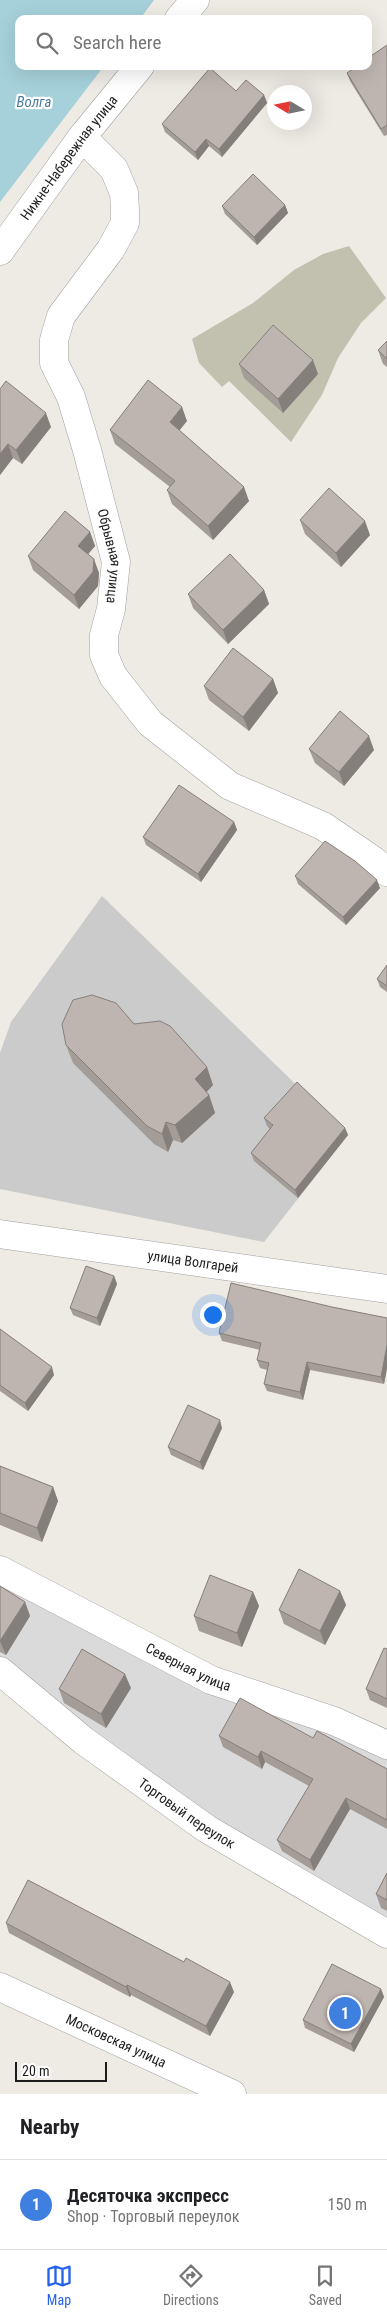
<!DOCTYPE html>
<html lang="en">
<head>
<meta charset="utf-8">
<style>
  :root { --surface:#fff; --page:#f6f6f6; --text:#202124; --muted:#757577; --line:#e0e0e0; --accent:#2563eb }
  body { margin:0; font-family:"Roboto Condensed",sans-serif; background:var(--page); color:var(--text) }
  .compass { position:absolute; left:267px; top:85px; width:45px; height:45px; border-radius:50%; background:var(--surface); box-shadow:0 5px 20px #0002; rotate:280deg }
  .scale { position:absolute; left:15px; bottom:12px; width:92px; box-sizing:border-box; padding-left:5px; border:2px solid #1d1d1d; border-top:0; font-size:14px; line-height:18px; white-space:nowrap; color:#1d1d1d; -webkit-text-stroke:4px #fff; paint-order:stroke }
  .you { position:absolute; left:212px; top:1314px; width:18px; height:18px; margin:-12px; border:4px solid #fff; border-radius:50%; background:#1a73e8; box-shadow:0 0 0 8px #1a73e833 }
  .badge { display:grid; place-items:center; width:32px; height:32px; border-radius:50%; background:var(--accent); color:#fff; font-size:16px; font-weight:700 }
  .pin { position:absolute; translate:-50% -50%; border:2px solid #fff; box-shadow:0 1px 5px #0006 }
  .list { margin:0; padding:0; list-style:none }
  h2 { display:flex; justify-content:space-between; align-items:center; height:65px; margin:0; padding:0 20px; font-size:21px }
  h2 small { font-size:16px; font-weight:400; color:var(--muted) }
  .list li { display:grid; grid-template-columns:32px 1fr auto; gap:15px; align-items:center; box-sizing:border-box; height:90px; padding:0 20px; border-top:1px solid var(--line) }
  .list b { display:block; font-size:19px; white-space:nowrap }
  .list p { margin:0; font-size:16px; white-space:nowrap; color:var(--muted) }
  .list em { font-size:16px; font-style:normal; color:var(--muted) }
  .icon { flex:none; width:28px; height:28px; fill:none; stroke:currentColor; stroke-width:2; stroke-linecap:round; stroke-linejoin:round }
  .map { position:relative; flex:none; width:387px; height:2094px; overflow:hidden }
  .search { position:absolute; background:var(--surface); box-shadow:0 5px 20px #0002; left:15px; right:15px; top:15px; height:55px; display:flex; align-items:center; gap:12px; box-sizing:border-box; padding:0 18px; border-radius:10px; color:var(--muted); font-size:19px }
  .sheet { height:155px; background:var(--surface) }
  nav { display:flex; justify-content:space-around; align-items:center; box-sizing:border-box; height:70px; border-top:1px solid var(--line); background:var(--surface); font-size:14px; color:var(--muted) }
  nav a { display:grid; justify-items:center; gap:2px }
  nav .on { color:var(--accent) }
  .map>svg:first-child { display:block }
  .residential { fill:#dbdada }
  .religious { fill:#cbcbcb }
  .construction { fill:#c2c1b0 }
  .water { fill:#a6d1da }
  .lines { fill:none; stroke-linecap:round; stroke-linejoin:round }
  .minor-casing { stroke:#a1a1a1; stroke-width:29 }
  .minor { stroke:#fff; stroke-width:28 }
  .wall { fill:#a39c97 }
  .shaded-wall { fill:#857f7b }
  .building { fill:#beb5b0; stroke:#857f7b }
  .labels { text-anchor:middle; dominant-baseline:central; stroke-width:4.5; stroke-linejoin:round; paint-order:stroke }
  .street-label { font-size:14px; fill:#1d1d1d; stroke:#fff }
  .water-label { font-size:15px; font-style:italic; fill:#4c7ba0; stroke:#fff }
</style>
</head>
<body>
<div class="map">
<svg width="387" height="2094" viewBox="0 0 387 2094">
  <rect width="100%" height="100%" fill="#eeeae4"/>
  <path class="residential" d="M 0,1586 L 8,1588 L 145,1662 L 234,1702 L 345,1737 L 387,1758 L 387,1919 L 223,1825 L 0,1661 Z"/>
  <path class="religious" d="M 102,896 L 348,1135 L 264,1242 L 0,1189 L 0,1053 L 11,1022 Z"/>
  <path class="construction" d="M 349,246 L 386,298 L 361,323 L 338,358 L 322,395 L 291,442 L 229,381 L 222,387 L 199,363 L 192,339 L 253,303 L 294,270 L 323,254 Z"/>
  <path class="water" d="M 0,0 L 154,0 L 140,19 L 19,19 L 19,66 L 104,66 L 0,202 Z"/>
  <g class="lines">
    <defs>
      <g id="minor">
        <path d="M 179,19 L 195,0"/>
        <path id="s1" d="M 82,137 L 114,169 L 124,193 L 125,210 L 125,223 L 111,249 L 61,316 L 54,340 L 54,363 L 71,397 L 87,450 L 116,562 L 111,609 L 104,635 L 104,655 L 113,676 L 150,723 L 230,786 L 323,826 L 373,860 L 387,872"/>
        <path id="s2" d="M 0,251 L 82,137 L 140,66"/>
        <path id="s3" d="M 0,1234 L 387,1289"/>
        <path id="s4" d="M 0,1570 L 211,1680 L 334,1721 L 387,1745"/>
        <path id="s5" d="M 0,1671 L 84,1741 L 207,1829 L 387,1934"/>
        <path id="s6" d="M 0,1987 L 232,2094"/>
      </g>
    </defs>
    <use href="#minor" class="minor-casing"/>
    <use href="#minor" class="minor"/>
  </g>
  <path class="wall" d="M 387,45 L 387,135 L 384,136 L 350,81 L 347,73 Z
    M 264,95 L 267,103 L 222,157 L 209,146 L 198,160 L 165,132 L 162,124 Z
    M 285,205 L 288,213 L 257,245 L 225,214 L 222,206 Z
    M 387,341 L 387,367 L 383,364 L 378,350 Z
    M 239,364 L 318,374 L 283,413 L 244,378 Z
    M 0,389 L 51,427 L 22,464 L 13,458 L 0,475 Z
    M 187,421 L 179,430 L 249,501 L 213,540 L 172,504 L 167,490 L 170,487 L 115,444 L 110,430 Z
    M 300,520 L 370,535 L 341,567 L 305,534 Z
    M 90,532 L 95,546 L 88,554 L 99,573 L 98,586 L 79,609 L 33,570 L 28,556 Z
    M 264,590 L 269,604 L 228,644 L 193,608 L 188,594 Z
    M 273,679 L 278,693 L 249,731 L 209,700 L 204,686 Z
    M 309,749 L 374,750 L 344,786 L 315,763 Z
    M 234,822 L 237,830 L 201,882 L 146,845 L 143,837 Z
    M 295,876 L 380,888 L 346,925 L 298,884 Z
    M 387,965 L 387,992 L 380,987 L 377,979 Z
    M 134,1024 L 213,1085 L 206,1092 L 209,1095 L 215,1113 L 182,1143 L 173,1140 L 168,1152 L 154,1144 L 73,1063 L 66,1045 Z
    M 264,1118 L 345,1128 L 348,1135 L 298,1198 L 254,1161 L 251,1153 L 270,1129 L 267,1126 Z
    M 114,1276 L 117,1284 L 100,1326 L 73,1315 L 70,1308 Z
    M 332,1307 L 387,1318 L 387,1368 L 384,1384 L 310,1370 L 303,1400 L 267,1391 L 264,1384 L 267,1370 L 260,1368 L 257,1360 L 260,1350 L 222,1341 L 219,1333 Z
    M 0,1329 L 54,1375 L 28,1411 L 0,1391 Z
    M 222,1428 L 203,1470 L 171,1455 L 168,1447 Z
    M 0,1466 L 53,1487 L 58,1501 L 42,1542 L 0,1525 Z
    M 0,1586 L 25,1602 L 30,1616 L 6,1655 L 0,1652 Z
    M 340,1591 L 346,1605 L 325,1645 L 284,1624 L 279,1610 Z
    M 253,1592 L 259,1606 L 242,1647 L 199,1631 L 194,1616 Z
    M 387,1649 L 387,1708 L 370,1700 L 366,1689 Z
    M 131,1688 L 106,1728 L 64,1703 L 59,1689 Z
    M 219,1736 L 313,1738 L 387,1769 L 387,1829 L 350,1809 L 314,1871 L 282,1851 L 277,1840 L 309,1786 L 265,1762 L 262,1769 L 223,1747 Z
    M 387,1873 L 387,1911 L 381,1908 L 376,1894 Z
    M 6,1923 L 234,1992 L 210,2036 L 131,1995 L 130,1997 L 9,1933 Z
    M 381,1989 L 384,1997 L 354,2052 L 305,2028 L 303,2020 Z"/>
  <path class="shaded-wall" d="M 264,95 L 267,103 L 222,157 L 219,149 Z
    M 206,139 L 209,146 L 198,160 L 195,152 Z
    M 285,205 L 288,213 L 257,245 L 254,237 Z
    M 313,360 L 318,374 L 283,413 L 278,399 Z
    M 182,407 L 187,421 L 175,436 L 170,422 Z
    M 46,413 L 51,427 L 22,464 L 16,450 Z
    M 8,444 L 13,458 L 0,475 L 0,454 Z
    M 244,487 L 249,501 L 213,540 L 208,526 Z
    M 365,521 L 370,535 L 341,567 L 336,553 Z
    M 90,532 L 95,546 L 83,560 L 78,546 Z
    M 94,559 L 99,573 L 98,586 L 79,609 L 74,595 Z
    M 264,590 L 269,604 L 228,644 L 223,630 Z
    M 273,679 L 278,693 L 249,731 L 243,717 Z
    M 369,736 L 374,750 L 344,786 L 339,772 Z
    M 234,822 L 237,830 L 201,882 L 198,874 Z
    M 377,880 L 380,888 L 346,925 L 343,917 Z
    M 207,1067 L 213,1085 L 202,1097 L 195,1079 Z
    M 209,1095 L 215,1113 L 182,1143 L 175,1125 Z
    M 166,1122 L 173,1140 L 168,1152 L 162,1134 Z
    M 345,1128 L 348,1135 L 298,1198 L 295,1190 Z
    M 114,1276 L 117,1284 L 100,1326 L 97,1318 Z
    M 387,1345 L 387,1368 L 384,1384 L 381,1377 Z
    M 307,1362 L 310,1370 L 303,1400 L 300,1392 Z
    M 52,1367 L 54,1375 L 28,1411 L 25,1403 Z
    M 220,1420 L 222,1428 L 203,1470 L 200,1462 Z
    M 53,1487 L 58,1501 L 42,1542 L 37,1528 Z
    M 340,1591 L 346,1605 L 325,1645 L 320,1631 Z
    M 253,1592 L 259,1606 L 242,1647 L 237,1633 Z
    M 25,1602 L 30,1616 L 6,1655 L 0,1641 Z
    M 125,1674 L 131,1688 L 106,1728 L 101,1714 Z
    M 261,1751 L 265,1762 L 262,1769 L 258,1757 Z
    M 346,1798 L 350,1809 L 314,1871 L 310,1860 Z
    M 230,1982 L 234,1992 L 210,2036 L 206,2026 Z
    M 127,1985 L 131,1995 L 130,1997 L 126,1987 Z
    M 381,1989 L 384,1997 L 354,2052 L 351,2044 Z"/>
  <path class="building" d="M 387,45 L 387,125 L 381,129 L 347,73 L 357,66 L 368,66 L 368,58 Z
    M 210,68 L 236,91 L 246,80 L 264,95 L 219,149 L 206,139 L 195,152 L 162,124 Z
    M 253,174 L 285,205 L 254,237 L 222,206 Z
    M 273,325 L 313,360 L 278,399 L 239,364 Z
    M 387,341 L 387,359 L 378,350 Z
    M 148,380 L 182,407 L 170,422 L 244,487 L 208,526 L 167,490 L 175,481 L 110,430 Z
    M 6,381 L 46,413 L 16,450 L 8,444 L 0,454 L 0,389 Z
    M 329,488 L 365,521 L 336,553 L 300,520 Z
    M 65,511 L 90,532 L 78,546 L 94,559 L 93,572 L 74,595 L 28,556 Z
    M 230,554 L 264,590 L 223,630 L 188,594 Z
    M 233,648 L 273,679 L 243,717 L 204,686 Z
    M 340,711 L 369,736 L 339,772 L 309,749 Z
    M 179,785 L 234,822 L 198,874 L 143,837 Z
    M 325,841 L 355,861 L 377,880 L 343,917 L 295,876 Z
    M 387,965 L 387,986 L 377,979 Z
    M 92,995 L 116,1003 L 134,1024 L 160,1021 L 170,1026 L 207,1067 L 195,1079 L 209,1095 L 175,1125 L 166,1122 L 162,1134 L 147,1126 L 66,1045 L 62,1024 L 73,1000 Z
    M 297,1082 L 345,1128 L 295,1190 L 251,1153 L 273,1125 L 264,1118 Z
    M 86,1266 L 114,1276 L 97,1318 L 70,1308 Z
    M 231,1283 L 332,1307 L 387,1318 L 387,1345 L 381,1377 L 307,1362 L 300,1392 L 264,1384 L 269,1363 L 257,1360 L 261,1343 L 219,1333 Z
    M 0,1329 L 52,1367 L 25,1403 L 0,1385 Z
    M 188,1405 L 220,1420 L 200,1462 L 168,1447 Z
    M 0,1466 L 53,1487 L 37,1528 L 0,1513 Z
    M 299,1569 L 340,1591 L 320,1631 L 279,1610 Z
    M 210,1575 L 253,1592 L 237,1633 L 194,1616 Z
    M 0,1586 L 25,1602 L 0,1641 Z
    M 384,1648 L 387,1649 L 387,1699 L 366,1689 Z
    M 82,1649 L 125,1674 L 101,1714 L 59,1689 Z
    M 240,1698 L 313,1738 L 317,1731 L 387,1769 L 387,1820 L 346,1798 L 310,1860 L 277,1840 L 313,1779 L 261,1751 L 258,1757 L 219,1736 Z
    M 387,1873 L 387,1900 L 376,1894 Z
    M 28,1880 L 184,1962 L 186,1958 L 230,1982 L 206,2026 L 127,1985 L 126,1987 L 6,1923 Z
    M 332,1964 L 381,1989 L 351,2044 L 303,2020 Z"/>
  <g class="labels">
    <g class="street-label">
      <text stroke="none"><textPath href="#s2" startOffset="116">Нижне-Набережная улица</textPath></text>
      <text stroke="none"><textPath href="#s1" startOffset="465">Обрывная улица</textPath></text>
      <text stroke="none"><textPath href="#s3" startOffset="195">улица Волгарей</textPath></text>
      <text stroke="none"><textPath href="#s4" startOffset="212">Северная улица</textPath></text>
      <text stroke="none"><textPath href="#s5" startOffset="235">Торговый переулок</textPath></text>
      <text stroke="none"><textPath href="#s6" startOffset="128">Московская улица</textPath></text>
    </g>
    <g class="water-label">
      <text x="34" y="102">Волга</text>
    </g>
  </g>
</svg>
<svg class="compass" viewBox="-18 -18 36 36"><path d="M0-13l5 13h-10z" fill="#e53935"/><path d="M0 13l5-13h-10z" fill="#757577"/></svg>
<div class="scale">20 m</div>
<div class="you"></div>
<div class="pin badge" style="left:345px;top:2013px;background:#3f7fe0">1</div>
<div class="search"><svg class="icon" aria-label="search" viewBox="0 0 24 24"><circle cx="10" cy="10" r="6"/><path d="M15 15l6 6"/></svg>Search here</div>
</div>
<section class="sheet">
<h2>Nearby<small></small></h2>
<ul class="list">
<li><span class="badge" style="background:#3f7fe0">1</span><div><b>Десяточка экспресс</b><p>Shop · Торговый переулок</p></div><em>150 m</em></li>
</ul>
</section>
<nav>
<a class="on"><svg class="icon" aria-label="map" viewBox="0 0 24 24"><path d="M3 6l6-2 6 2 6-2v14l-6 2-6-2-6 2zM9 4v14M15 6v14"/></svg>Map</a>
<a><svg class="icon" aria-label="directions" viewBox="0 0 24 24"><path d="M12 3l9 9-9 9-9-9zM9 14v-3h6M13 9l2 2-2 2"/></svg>Directions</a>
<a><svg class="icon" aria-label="saved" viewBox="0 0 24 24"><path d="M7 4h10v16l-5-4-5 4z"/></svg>Saved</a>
</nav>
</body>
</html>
